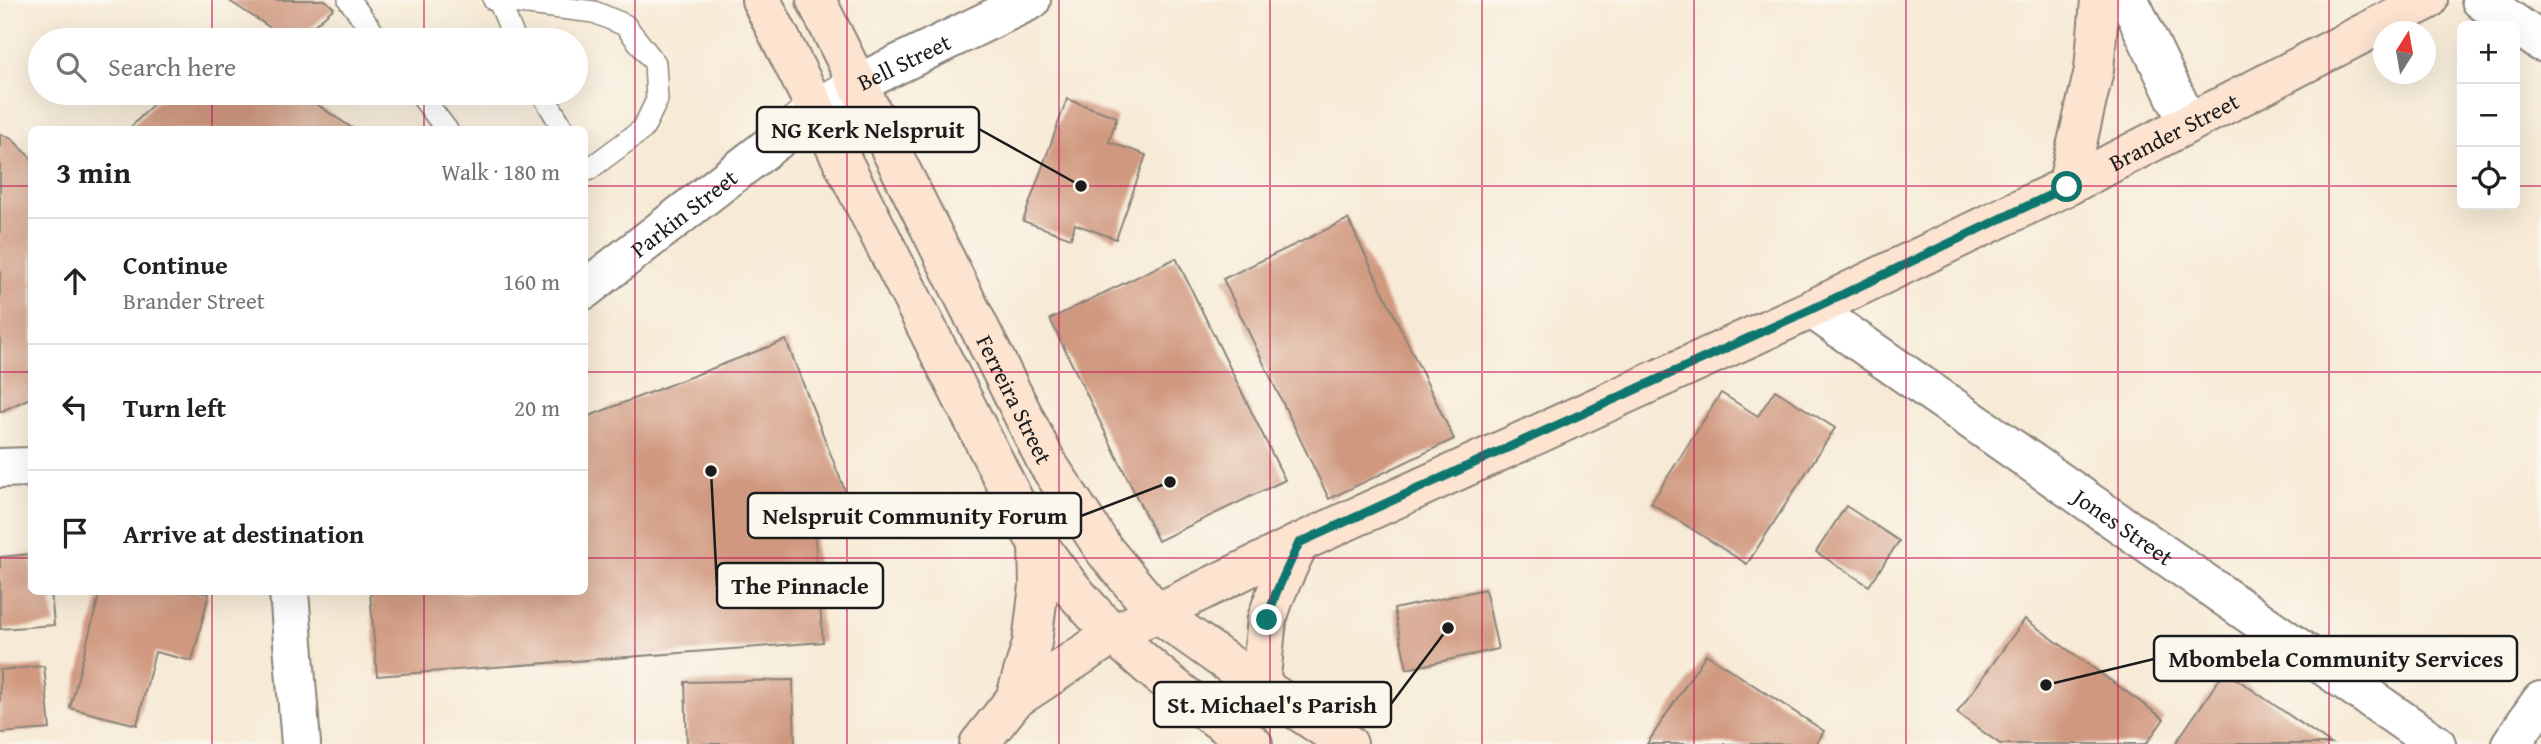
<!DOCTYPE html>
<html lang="en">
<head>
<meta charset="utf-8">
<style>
  :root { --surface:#fff; --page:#f6f6f6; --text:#202124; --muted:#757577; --line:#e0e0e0 }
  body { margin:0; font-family:"Gentium Book Plus",serif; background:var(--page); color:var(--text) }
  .controls { position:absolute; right:21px; top:21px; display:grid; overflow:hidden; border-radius:10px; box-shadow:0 7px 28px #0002 }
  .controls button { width:63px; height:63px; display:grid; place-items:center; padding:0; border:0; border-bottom:2px solid var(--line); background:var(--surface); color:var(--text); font:35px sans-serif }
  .compass { position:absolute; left:2373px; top:21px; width:63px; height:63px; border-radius:50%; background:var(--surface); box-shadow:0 7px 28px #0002; rotate:11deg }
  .stop { position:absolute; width:21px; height:21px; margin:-16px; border:5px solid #0f766e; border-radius:50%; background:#fff }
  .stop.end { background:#0f766e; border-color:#fff; box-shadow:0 2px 7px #0008 }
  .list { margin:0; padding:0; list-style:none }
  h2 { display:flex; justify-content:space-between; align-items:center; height:91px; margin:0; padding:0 28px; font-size:30px }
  h2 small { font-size:23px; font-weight:400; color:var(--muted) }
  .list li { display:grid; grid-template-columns:46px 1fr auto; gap:21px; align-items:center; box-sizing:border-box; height:126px; padding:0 28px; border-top:2px solid var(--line) }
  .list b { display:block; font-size:26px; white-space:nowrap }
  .list p { margin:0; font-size:23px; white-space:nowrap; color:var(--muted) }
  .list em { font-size:23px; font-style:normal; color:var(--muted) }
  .icon { flex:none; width:38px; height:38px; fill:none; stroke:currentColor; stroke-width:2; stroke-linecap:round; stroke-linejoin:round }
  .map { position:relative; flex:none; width:2541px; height:744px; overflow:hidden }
  .search { position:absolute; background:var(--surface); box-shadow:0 7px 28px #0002; left:28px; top:28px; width:560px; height:77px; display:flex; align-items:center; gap:18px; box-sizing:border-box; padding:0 24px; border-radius:38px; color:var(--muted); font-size:26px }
  .panel { position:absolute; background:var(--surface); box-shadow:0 7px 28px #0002; left:28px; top:126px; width:560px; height:469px; border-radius:10px }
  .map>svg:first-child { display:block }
  .building { fill:#d0987f }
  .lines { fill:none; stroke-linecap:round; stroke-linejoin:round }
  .lane-casing { stroke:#8a8379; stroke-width:24 }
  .street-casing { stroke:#8a8379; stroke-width:42 }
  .secondary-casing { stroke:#8a8379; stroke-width:42 }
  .lane { stroke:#fff; stroke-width:21 }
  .street { stroke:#fff; stroke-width:38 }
  .secondary { stroke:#fde4d1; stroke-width:38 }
  .route { stroke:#0f766e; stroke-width:9 }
  .grid { fill:none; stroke:#c2185b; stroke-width:2; stroke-opacity:0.55 }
  .labels { text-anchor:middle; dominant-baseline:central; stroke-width:5; stroke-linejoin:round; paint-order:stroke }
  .street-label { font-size:23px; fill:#1c1c1c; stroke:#fbf7ec }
  .leader { fill:none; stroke:#1c1c1c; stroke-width:2.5 }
  .callout-dot { fill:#1c1c1c; stroke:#fbf7ec; stroke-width:2.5 }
  .callout { fill:#fbf7ec; stroke:#1c1c1c; stroke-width:2.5 }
  .callout-label { font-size:24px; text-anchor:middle; font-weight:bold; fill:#1c1c1c }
</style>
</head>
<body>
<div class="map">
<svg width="2541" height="744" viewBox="0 0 2541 744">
  <rect width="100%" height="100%" fill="#fbf7ec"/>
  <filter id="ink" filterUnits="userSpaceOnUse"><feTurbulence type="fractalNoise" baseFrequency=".0143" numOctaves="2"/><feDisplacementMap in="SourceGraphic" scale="14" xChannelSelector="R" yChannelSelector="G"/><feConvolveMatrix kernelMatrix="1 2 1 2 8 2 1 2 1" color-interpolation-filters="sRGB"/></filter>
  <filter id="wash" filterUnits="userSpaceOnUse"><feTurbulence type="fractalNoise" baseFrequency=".00686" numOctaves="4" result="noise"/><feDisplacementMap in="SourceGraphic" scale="28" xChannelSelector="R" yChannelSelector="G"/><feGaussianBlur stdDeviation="1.57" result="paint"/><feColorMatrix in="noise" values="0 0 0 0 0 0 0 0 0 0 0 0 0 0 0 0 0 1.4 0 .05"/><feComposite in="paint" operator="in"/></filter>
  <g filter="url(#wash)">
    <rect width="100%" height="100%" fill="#f7ead6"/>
    <g id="blocks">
      <path class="building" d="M 228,0 L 325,0 L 334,8 L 297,40 L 289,40 Z
        M 164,93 L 300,93 L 355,130 L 128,130 Z
        M 1067,99 L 1117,117 L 1109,142 L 1146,155 L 1116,239 L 1075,224 L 1071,238 L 1023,221 Z
        M 0,134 L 12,139 L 32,159 L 32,397 L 0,412 Z
        M 1348,219 L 1454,439 L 1329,499 L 1223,279 Z
        M 1176,258 L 1285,480 L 1158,541 L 1050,319 Z
        M 786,340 L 858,524 L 814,528 L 823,642 L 377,676 L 370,592 L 584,592 L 584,418 Z
        M 1775,390 L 1835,428 L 1747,564 L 1651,503 L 1721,393 L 1758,416 Z
        M 1846,506 L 1899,541 L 1869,586 L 1816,552 Z
        M 32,554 L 32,592 L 51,592 L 54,625 L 0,629 L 0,557 Z
        M 1485,589 L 1498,649 L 1407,669 L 1394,609 Z
        M 100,592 L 198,592 L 209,594 L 192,661 L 155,652 L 137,725 L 70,708 Z
        M 2025,619 L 2164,719 L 2146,744 L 2000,744 L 1957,713 Z
        M 1706,654 L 1824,731 L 1816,744 L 1647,744 Z
        M 44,666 L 50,729 L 0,733 L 0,670 Z
        M 2225,671 L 2331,744 L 2175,744 Z
        M 793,680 L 795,744 L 687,744 L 685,682 Z"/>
    </g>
  </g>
  <g filter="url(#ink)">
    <use href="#blocks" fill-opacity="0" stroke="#8a8379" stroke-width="2"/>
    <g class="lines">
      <defs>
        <path id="lane" d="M 349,0 L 379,40
          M 494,0 L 594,12 L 625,25 L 655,63 L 657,100 L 643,129 L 588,170 L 584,164
          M 499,1 L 515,40
          M 419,93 L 447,130
          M 542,93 L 564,130"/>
        <g id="street">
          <path d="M 2129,0 L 2188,123"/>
          <path d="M 2481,0 L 2541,42"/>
          <path id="s1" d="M 584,290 L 817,109 L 857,84 L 1031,0"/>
          <path id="s2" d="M 1812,309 L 2436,744"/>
          <path d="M 0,468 L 32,467"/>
          <path d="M 289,592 L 301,744"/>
          <path d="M 2511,744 L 2541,701"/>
        </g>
        <g id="secondary">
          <path d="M 761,0 L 1024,520 C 1077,613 1164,685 1253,744"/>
          <path id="s3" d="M 816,0 L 1047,463 L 1105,551 L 1156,612 L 1246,676 L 1348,744"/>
          <path d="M 2067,186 L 2094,70 L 2100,0"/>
          <path d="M 1260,686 L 1267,619 L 1276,593 L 1299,543"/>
          <path d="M 1015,699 L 1032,643 L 1039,586 L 1038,544"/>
          <path id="s4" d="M 979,744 L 1015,699 L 1114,634 L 1299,543 L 1812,309 L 2067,186 L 2428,0"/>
        </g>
      </defs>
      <use href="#lane" class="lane-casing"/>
      <use href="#street" class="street-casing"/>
      <use href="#secondary" class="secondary-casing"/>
      <use href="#lane" class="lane"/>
      <use href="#street" class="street"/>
      <use href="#secondary" class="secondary"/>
    </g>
  </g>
  <g class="lines" filter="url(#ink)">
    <path class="route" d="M 1267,620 L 1276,593 L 1299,543 L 1812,309 L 2067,187"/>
  </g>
  <path class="grid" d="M 212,0 L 212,40M 424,0 L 424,40M 635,0 L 635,744M 847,0 L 847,744M 1059,0 L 1059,744M 1270,0 L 1270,744M 1482,0 L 1482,744M 1694,0 L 1694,744M 1906,0 L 1906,744M 2118,0 L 2118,744M 2329,0 L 2329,744M 212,93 L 212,130M 424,93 L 424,130M 0,186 L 32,186M 584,186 L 2462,186M 2515,186 L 2541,186M 0,372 L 32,372M 584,372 L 2541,372M 0,558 L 32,558M 584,558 L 2541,558M 212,592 L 212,744M 424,592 L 424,744"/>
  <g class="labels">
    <g class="street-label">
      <text stroke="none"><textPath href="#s1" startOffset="394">Bell Street</textPath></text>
      <text stroke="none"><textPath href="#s4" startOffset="1349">Brander Street</textPath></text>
      <text stroke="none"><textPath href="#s1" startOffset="126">Parkin Street</textPath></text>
      <text stroke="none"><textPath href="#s3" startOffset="446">Ferreira Street</textPath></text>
      <text stroke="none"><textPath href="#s2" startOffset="380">Jones Street</textPath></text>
    </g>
  </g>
  <path class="leader" d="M1081 186L979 129M1170 482L1081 516M711 471L717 586M2046 685L2154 659M1448 628L1391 704"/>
  <g class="callout-dot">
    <circle cx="1081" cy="186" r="7"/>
    <circle cx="1170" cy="482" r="7"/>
    <circle cx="711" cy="471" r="7"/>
    <circle cx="2046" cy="685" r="7"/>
    <circle cx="1448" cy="628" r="7"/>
  </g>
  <g class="callout">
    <rect x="757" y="107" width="222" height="45" rx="7"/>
    <rect x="748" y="493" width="333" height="45" rx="7"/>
    <rect x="717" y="563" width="166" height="45" rx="7"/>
    <rect x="2154" y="636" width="363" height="45" rx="7"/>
    <rect x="1154" y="682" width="237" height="45" rx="7"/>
  </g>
  <g class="callout-label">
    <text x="868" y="138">NG Kerk Nelspruit</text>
    <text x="915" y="524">Nelspruit Community Forum</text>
    <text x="800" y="594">The Pinnacle</text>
    <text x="2336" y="667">Mbombela Community Services</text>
    <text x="1272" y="713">St. Michael's Parish</text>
  </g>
</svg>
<div class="controls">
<button>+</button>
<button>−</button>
<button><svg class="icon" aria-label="locate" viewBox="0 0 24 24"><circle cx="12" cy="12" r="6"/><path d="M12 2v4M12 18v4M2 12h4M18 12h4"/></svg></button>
</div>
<svg class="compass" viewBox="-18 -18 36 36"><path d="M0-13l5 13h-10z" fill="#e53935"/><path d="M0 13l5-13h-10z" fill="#757577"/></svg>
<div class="stop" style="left:2067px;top:187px"></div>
<div class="stop end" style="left:1267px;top:620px"></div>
<div class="search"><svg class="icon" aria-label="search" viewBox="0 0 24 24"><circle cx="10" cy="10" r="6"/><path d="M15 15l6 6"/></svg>Search here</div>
<section class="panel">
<h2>3 min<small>Walk · 180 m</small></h2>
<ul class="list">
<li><svg class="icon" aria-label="ahead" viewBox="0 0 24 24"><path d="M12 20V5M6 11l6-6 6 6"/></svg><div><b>Continue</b><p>Brander Street</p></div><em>160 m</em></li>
<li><svg class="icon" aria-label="left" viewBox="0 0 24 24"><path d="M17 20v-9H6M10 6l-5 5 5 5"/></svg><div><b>Turn left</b></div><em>20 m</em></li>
<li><svg class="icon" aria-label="arrive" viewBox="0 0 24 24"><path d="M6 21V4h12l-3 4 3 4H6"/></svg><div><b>Arrive at destination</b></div></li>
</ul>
</section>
</div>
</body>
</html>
